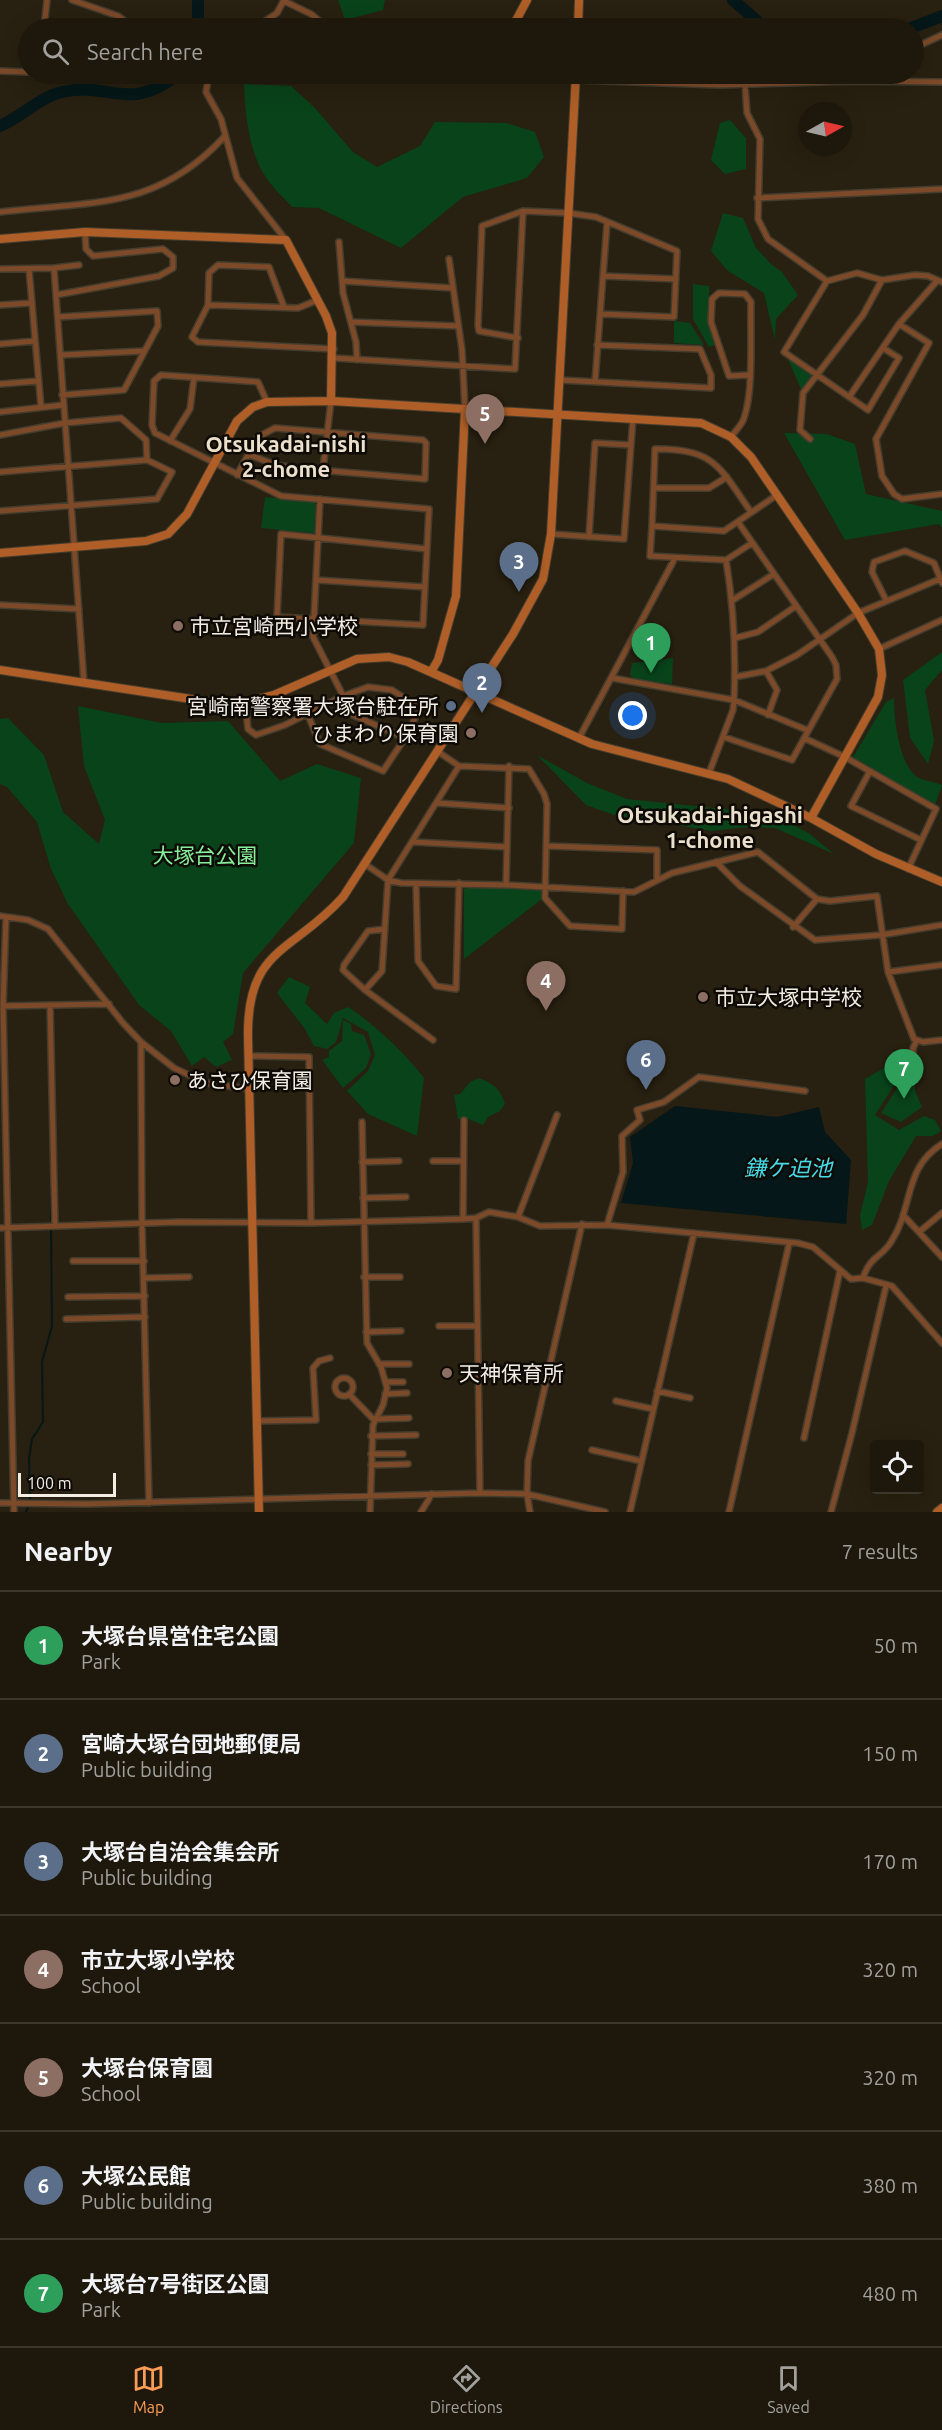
<!DOCTYPE html>
<html lang="en">
<head>
<meta charset="utf-8">
<style>
  :root { --surface:#1e180c; --page:#262115; --text:#f1f3f6; --muted:#a1a09d; --line:#3c372d; --accent:#fd9c56 }
  body { margin:0; font-family:Ubuntu,"Noto Sans JP",sans-serif; background:var(--page); color:var(--text) }
  .controls { position:absolute; right:18px; bottom:18px; display:grid; overflow:hidden; border-radius:6px; box-shadow:0 6px 24px #0002 }
  .controls button { width:54px; height:54px; display:grid; place-items:center; padding:0; border:0; border-bottom:2px solid var(--line); background:var(--surface); color:var(--text); font:30px sans-serif }
  .compass { position:absolute; left:798px; top:102px; width:54px; height:54px; border-radius:50%; background:var(--surface); box-shadow:0 6px 24px #0002; rotate:82deg }
  .scale { position:absolute; left:18px; bottom:15px; width:98px; box-sizing:border-box; padding-left:6px; border:3px solid #f3ede3; border-top:0; font-size:16px; line-height:21px; white-space:nowrap; color:#f3ede3; -webkit-text-stroke:4px #0e0a05; paint-order:stroke }
  .you { position:absolute; left:633px; top:716px; width:21px; height:21px; margin:-15px; border:4px solid #fff; border-radius:50%; background:#1a73e8; box-shadow:0 0 0 9px #1a73e833 }
  .badge { display:grid; place-items:center; width:39px; height:39px; border-radius:50%; background:var(--accent); color:#fff; font-size:20px; font-weight:700 }
  .pin { position:absolute; translate:-50% -50px; filter:drop-shadow(0 2px 3px #0008) }
  .pin::after { content:''; position:absolute; top:32px; width:21px; height:18px; background:inherit; clip-path:polygon(0 0,100% 0,50% 100%) }
  .list { margin:0; padding:0; list-style:none }
  h2 { display:flex; justify-content:space-between; align-items:center; height:78px; margin:0; padding:0 24px; font-size:26px }
  h2 small { font-size:20px; font-weight:400; color:var(--muted) }
  .list li { display:grid; grid-template-columns:39px 1fr auto; gap:18px; align-items:center; box-sizing:border-box; height:108px; padding:0 24px; border-top:2px solid var(--line) }
  .list b { display:block; font-size:22px; white-space:nowrap }
  .list p { margin:0; font-size:20px; white-space:nowrap; color:var(--muted) }
  .list em { font-size:20px; font-style:normal; color:var(--muted) }
  .icon { flex:none; width:33px; height:33px; fill:none; stroke:currentColor; stroke-width:2; stroke-linecap:round; stroke-linejoin:round }
  .map { position:relative; flex:none; width:942px; height:1512px; overflow:hidden }
  .search { position:absolute; background:var(--surface); box-shadow:0 6px 24px #0002; left:18px; right:18px; top:18px; height:66px; display:flex; align-items:center; gap:15px; box-sizing:border-box; padding:0 21px; border-radius:33px; color:var(--muted); font-size:22px }
  .sheet { height:834px; background:var(--surface) }
  nav { display:flex; justify-content:space-around; align-items:center; box-sizing:border-box; height:84px; border-top:2px solid var(--line); background:var(--surface); font-size:16px; color:var(--muted) }
  nav a { display:grid; justify-items:center; gap:3px }
  nav .on { color:var(--accent) }
  .map>svg:first-child { display:block }
  .green { fill:#09431a }
  .water { fill:#051718 }
  .lines { fill:none; stroke-linecap:round; stroke-linejoin:round }
  .stream { stroke:#051718; stroke-width:2 }
  .river { stroke:#051718; stroke-width:12 }
  .street-casing { stroke:#443d2e; stroke-width:8 }
  .secondary-casing { stroke:#443d2e; stroke-width:10 }
  .street { stroke:#7c4929; stroke-width:5 }
  .secondary { stroke:#ae5e26; stroke-width:8 }
  .education-dot { fill:#8d6e63; stroke:#0e0a05; stroke-width:2 }
  .service-dot { fill:#5c6f8a; stroke:#0e0a05; stroke-width:2 }
  .labels { text-anchor:middle; dominant-baseline:central; stroke-width:5; stroke-linejoin:round; paint-order:stroke }
  .poi-label { font-size:21px; fill:#f3ede3; stroke:#0e0a05; text-anchor:start }
  .park-label { font-size:21px; fill:#86ef99; stroke:#0e0a05 }
  .neighbourhood-label { font-size:22px; font-weight:bold; fill:#ebe0cc; stroke:#0e0a05 }
  .water-label { font-size:22px; font-style:italic; fill:#47dbe7; stroke:#0e0a05 }
</style>
</head>
<body>
<div class="map">
<svg width="942" height="1512" viewBox="0 0 942 1512">
  <rect width="100%" height="100%" fill="#282010"/>
  <path class="green" d="M 338,0 L 385,0 L 383,10 L 345,20 Z
    M 244,84 L 291,86 L 314,107 L 353,152 L 377,167 L 420,146 L 435,122 L 506,123 L 535,132 L 544,157 L 527,178 L 463,197 L 401,248 L 319,208 L 292,207 C 284,198 274,189 267,179 C 249,154 245,114 244,84 Z
    M 730,120 L 746,138 L 746,169 L 725,174 L 711,160 L 720,123 Z
    M 723,213 L 743,218 L 756,248 L 771,264 L 782,272 L 798,295 L 776,319 L 775,340 L 764,293 L 728,271 L 711,251 Z
    M 693,284 L 709,286 L 709,323 L 715,345 L 709,347 L 693,319 Z
    M 674,321 L 690,323 L 704,345 L 674,343 Z
    M 787,357 L 813,375 L 801,389 Z
    M 784,433 L 827,434 L 855,444 L 866,494 L 942,511 L 942,528 L 939,524 L 845,540 Z
    M 265,497 L 316,502 L 314,533 L 261,528 Z
    M 942,652 L 942,670 L 925,690 L 934,741 L 928,764 L 910,738 L 903,680 Z
    M 673,658 L 672,684 L 634,679 L 630,675 L 632,663 Z
    M 894,698 C 894,719 899,767 919,778 C 926,781 935,782 942,785 L 935,805 L 853,757 L 886,702 Z
    M 78,706 L 162,723 L 228,721 L 280,781 L 317,764 L 361,778 L 354,843 L 243,973 L 233,1034 L 223,1042 L 232,1060 L 216,1067 L 204,1057 L 192,1066 L 171,1031 L 139,1005 L 68,904 L 51,869 L 37,822 L 7,787 L 0,784 L 0,719 L 8,718 L 44,755 L 63,812 L 99,844 L 105,820 L 84,766 Z
    M 537,755 L 587,783 L 627,799 L 774,814 L 810,834 L 834,854 L 775,828 L 747,827 L 712,831 L 614,815 L 586,805 Z
    M 470,887 L 543,890 L 542,899 L 464,959 L 464,889 Z
    M 289,977 L 310,987 L 305,1003 L 327,1024 L 334,1013 L 348,1007 C 371,1021 408,1056 424,1078 L 417,1136 L 368,1114 L 347,1091 L 368,1071 L 375,1055 L 368,1032 L 343,1018 L 336,1042 L 327,1049 L 314,1046 L 305,1029 L 277,993 Z
    M 343,1020 L 351,1024 L 352,1031 L 364,1035 L 371,1054 L 366,1068 L 343,1088 L 322,1060 L 329,1057 L 329,1051 L 342,1041 Z
    M 908,1054 L 904,1070 L 875,1115 L 899,1130 L 924,1116 L 935,1120 L 941,1131 L 933,1136 L 916,1136 L 889,1181 L 872,1225 L 862,1230 L 860,1215 L 868,1182 L 865,1079 Z
    M 914,1069 L 915,1091 L 922,1107 L 901,1122 L 881,1113 L 909,1070 Z
    M 479,1078 C 494,1084 500,1088 505,1104 L 500,1111 L 488,1117 L 483,1125 L 466,1118 L 458,1119 L 454,1095 L 460,1094 L 470,1082 Z"/>
  <path class="water" d="M 675,1106 L 777,1117 L 819,1107 L 825,1132 L 851,1160 L 846,1224 L 621,1203 L 633,1163 L 630,1137 Z"/>
  <g class="lines">
    <path class="stream" d="M 690,75 L 817,74
      M 51,1156 L 51,1220
      M 30,1499 L 29,1458 L 32,1439 L 43,1422 L 42,1362 L 52,1326 L 51,1229
      M 26,1512 L 28,1507"/>
    <path class="river" d="M 733,0 L 765,28
      M 198,28 L 198,0
      M 911,28 L 942,16
      M 0,126 C 21,117 40,97 62,92 C 111,81 128,114 178,74"/>
    <defs>
      <path id="street" d="M 72,0 L 118,16 L 134,28
        M 284,1 L 311,14 L 328,28
        M 44,28 L 47,0
        M 255,28 L 277,13 L 284,0
        M 914,48 L 942,35
        M 0,71 L 28,72
        M 209,74 L 206,92 L 221,119 L 237,178 L 286,240
        M 420,74 L 463,80 L 497,77 L 719,85 L 853,81 L 942,82
        M 842,80 L 856,74
        M 745,85 L 747,113 L 760,139 L 758,219 L 768,239 L 827,281
        M 757,198 L 942,189
        M 0,212 C 91,201 156,211 225,136
        M 339,242 L 343,293 L 356,342 L 357,360
        M 449,259 L 462,350 L 465,409
        M 54,268 L 79,265
        M 0,269 L 54,268 L 84,683
        M 29,269 L 41,407
        M 603,276 L 676,279
        M 342,281 L 452,288
        M 56,295 L 159,276 L 173,268 L 173,257 L 163,249 L 93,256 L 86,249 L 85,232
        M 0,305 L 32,303
        M 208,305 L 298,308 L 318,300
        M 284,307 L 269,267 L 218,265 L 209,273 L 208,305 L 192,337 L 198,342 L 334,349
        M 58,317 L 157,311 L 158,326 L 124,390 L 62,395
        M 351,322 L 458,326
        M 899,324 L 929,343 L 876,439 L 882,476 L 894,494 L 902,499 L 942,494
        M 518,338 L 479,331 L 478,326 L 482,226 L 523,211 L 568,213 L 596,217 L 677,251 L 674,317 L 601,314
        M 0,344 L 35,341
        M 883,348 L 899,358 L 868,410 L 784,352 L 827,281 L 857,273 L 882,280 L 915,275 L 928,276 L 942,282
        M 61,355 L 144,351
        M 334,358 L 515,369 L 523,211
        M 560,380 L 711,388 L 711,375 L 700,349 L 597,345
        M 595,382 L 607,223
        M 0,384 L 38,381
        M 849,397 L 899,324 L 937,281
        M 267,402 L 258,382 L 161,375 L 154,381 L 152,425 L 155,433 L 281,496 L 429,509 C 427,548 425,586 423,625 L 277,617 L 281,534 L 427,549
        M 0,412 L 63,405
        M 0,435 L 65,423 L 121,418 L 146,440 L 147,460
        M 731,437 C 735,431 742,425 744,418 C 754,390 750,334 751,302 L 745,294 L 719,293 L 712,299 L 711,322 L 729,376 L 748,375
        M 810,439 L 800,430 L 803,393 L 863,315 L 882,280
        M 170,441 L 190,409 L 194,378
        M 323,469 L 331,401
        M 0,472 L 147,460 L 172,472 L 157,499 L 0,511
        M 237,475 L 258,437 L 275,428 L 423,440 L 426,443 L 425,479 L 295,468 L 276,465 L 250,455
        M 654,488 L 709,488 L 727,477
        M 320,499 L 313,637 L 353,715 L 405,738
        M 751,512 C 720,468 715,448 655,449 L 652,526 L 724,531 L 777,495
        M 652,526 L 650,556 L 726,560 L 752,543
        M 551,534 L 624,539 L 633,418
        M 589,537 L 595,443 L 631,445
        M 317,580 L 425,587
        M 733,600 L 774,574
        M 886,600 L 872,572 L 874,562 L 905,551 L 934,563 L 942,583
        M 0,605 L 79,609
        M 735,638 L 758,632 L 796,606
        M 879,649 L 942,620
        M 766,671 L 777,690 L 768,715
        M 735,677 L 766,671 L 797,655 L 858,613 L 940,579
        M 612,678 L 734,700 L 807,730
        M 245,702 L 248,729 L 256,735 L 285,725 L 343,696 L 368,687 L 392,690 L 420,708 L 405,738 L 383,771 L 320,744 L 308,715
        M 724,737 L 792,760 L 837,679 L 836,665 L 832,657 L 738,522
        M 579,738 L 675,558
        M 804,738 L 845,757 L 936,809 L 908,869
        M 437,751 L 459,766 L 529,769 L 544,794 L 547,804 L 545,898 L 570,926 L 622,929 L 623,891
        M 870,771 L 851,806 L 921,840
        M 709,773 L 733,710 L 734,700 C 736,653 734,608 726,560
        M 437,803 L 509,808
        M 414,842 L 507,847
        M 547,846 L 657,850 L 657,879
        M 716,862 L 740,886 L 815,940 L 881,935 L 942,925
        M 365,864 L 388,880 L 401,883 L 506,885 L 634,892 L 672,873 L 758,852 L 817,899 L 830,901 L 877,896 L 888,972 L 914,1039 L 923,1042 L 942,1040
        M 416,884 L 418,961 L 436,986 L 456,989 L 459,883
        M 506,885 L 509,766
        M 0,916 L 28,920 L 48,929 L 123,1023 L 141,1042 L 174,1068 L 206,1083 L 249,1089
        M 6,917 L 3,1006 L 14,1512
        M 793,927 L 817,899
        M 385,929 L 368,931 L 344,965 L 343,970 L 365,990 L 433,1040
        M 888,972 L 942,965
        M 365,990 L 382,971 L 388,880 L 459,766
        M 50,1005 L 55,1225
        M 3,1006 L 109,1004
        M 141,1042 L 142,1224 L 149,1503
        M 248,1056 L 309,1057 L 311,1223
        M 912,1069 L 913,1048 L 916,1042
        M 362,1122 L 367,1343 L 381,1367 L 387,1388 L 383,1405 L 373,1425 L 370,1512
        M 433,1161 L 462,1161
        M 362,1162 L 399,1161
        M 363,1198 L 406,1197
        M 903,1215 L 942,1257
        M 518,1217 L 557,1115
        M 476,1218 L 480,1493
        M 463,1219 L 464,1120
        M 607,1225 L 623,1172 L 622,1136 L 640,1120 L 637,1110 L 664,1102 L 699,1077 L 805,1091
        M 0,1228 L 180,1222 L 311,1223 L 463,1219 L 476,1218 L 489,1212 L 518,1217 L 540,1226 L 607,1225 L 798,1243 L 813,1247 L 851,1279 L 863,1278 L 892,1286 L 942,1343
        M 919,1232 L 942,1213
        M 73,1261 L 144,1261
        M 364,1277 L 400,1277
        M 144,1278 L 189,1277
        M 863,1278 C 870,1256 881,1258 891,1242 C 914,1207 903,1168 942,1144
        M 68,1297 L 145,1296
        M 66,1319 L 145,1317
        M 439,1326 L 477,1326
        M 366,1332 L 401,1331
        M 379,1364 L 409,1364
        M335 1387a9 9 0 1 1 18 0a9 9 0 1 1-18 0Z
        M 386,1382 L 403,1382
        M 657,1391 L 690,1398
        M 349,1394 L 375,1421
        M 385,1394 L 407,1393
        M 616,1401 L 653,1409
        M 376,1419 L 409,1418
        M 257,1421 L 316,1420 L 313,1368 L 319,1361 L 330,1358
        M 371,1436 L 416,1435
        M 804,1438 L 840,1271
        M 592,1450 L 641,1461
        M 371,1454 L 403,1454
        M 371,1465 L 408,1464
        M 0,1503 L 87,1504 L 480,1493 L 527,1494 L 605,1512
        M 421,1512 L 432,1494
        M 530,1512 L 527,1494 L 528,1461 L 582,1224
        M 630,1512 L 694,1233
        M 729,1512 L 789,1244
        M 831,1512 L 852,1433 L 886,1286"/>
      <path id="secondary" d="M 512,28 L 527,0
        M 578,28 L 579,0
        M 495,78 L 498,74
        M 0,239 L 85,232 L 286,240 L 326,316 L 332,333 L 331,401
        M 0,553 L 146,541 L 168,534 L 187,514 L 237,421 L 253,407 L 267,402 L 331,401 L 701,423 L 731,437 L 751,457 L 858,613 L 879,649 L 882,675 L 878,697 L 811,818
        M 0,670 L 224,704 L 245,702 L 274,695 L 357,659 L 389,657 L 408,662 L 592,744 L 728,779 L 811,818 L 876,854 L 942,882
        M 431,672 L 438,660 L 456,596 L 465,409
        M 259,1512 L 248,1036 C 247,947 293,953 343,897 L 513,634 L 543,579 L 551,534 L 576,74
        M 937,1512 L 942,1508"/>
    </defs>
    <use href="#street" class="street-casing"/>
    <use href="#secondary" class="secondary-casing"/>
    <use href="#street" class="street"/>
    <use href="#secondary" class="secondary"/>
  </g>
  <g class="education-dot">
    <circle cx="178" cy="626" r="6"/>
    <circle cx="471" cy="733" r="6"/>
    <circle cx="703" cy="997" r="6"/>
    <circle cx="175" cy="1080" r="6"/>
    <circle cx="447" cy="1373" r="6"/>
  </g>
  <circle class="service-dot" cx="451" cy="706" r="6"/>
  <g class="labels">
    <g class="poi-label">
      <text x="190" y="626">市立宮崎西小学校</text>
      <text x="439" y="706" text-anchor="end">宮崎南警察署大塚台駐在所</text>
      <text x="459" y="733" text-anchor="end">ひまわり保育園</text>
      <text x="715" y="997">市立大塚中学校</text>
      <text x="187" y="1080">あさひ保育園</text>
      <text x="459" y="1373">天神保育所</text>
    </g>
    <g class="park-label">
      <text x="205" y="855">大塚台公園</text>
    </g>
    <g class="neighbourhood-label">
      <text x="286" y="443">Otsukadai-nishi<tspan x="286" dy="25">2-chome</tspan></text>
      <text x="710" y="814">Otsukadai-higashi<tspan x="710" dy="25">1-chome</tspan></text>
    </g>
    <g class="water-label">
      <text x="788" y="1167">鎌ケ迫池</text>
    </g>
  </g>
</svg>
<div class="controls">
<button><svg class="icon" aria-label="locate" viewBox="0 0 24 24"><circle cx="12" cy="12" r="6"/><path d="M12 2v4M12 18v4M2 12h4M18 12h4"/></svg></button>
</div>
<svg class="compass" viewBox="-18 -18 36 36"><path d="M0-13l5 13h-10z" fill="#e53935"/><path d="M0 13l5-13h-10z" fill="#a1a09d"/></svg>
<div class="scale">100 m</div>
<div class="you"></div>
<div class="pin badge" style="left:651px;top:673px;background:#2e9e5b">1</div>
<div class="pin badge" style="left:482px;top:713px;background:#5c6f8a">2</div>
<div class="pin badge" style="left:519px;top:592px;background:#5c6f8a">3</div>
<div class="pin badge" style="left:546px;top:1011px;background:#8d6e63">4</div>
<div class="pin badge" style="left:485px;top:444px;background:#8d6e63">5</div>
<div class="pin badge" style="left:646px;top:1090px;background:#5c6f8a">6</div>
<div class="pin badge" style="left:904px;top:1099px;background:#2e9e5b">7</div>
<div class="search"><svg class="icon" aria-label="search" viewBox="0 0 24 24"><circle cx="10" cy="10" r="6"/><path d="M15 15l6 6"/></svg>Search here</div>
</div>
<section class="sheet">
<h2>Nearby<small>7 results</small></h2>
<ul class="list">
<li><span class="badge" style="background:#2e9e5b">1</span><div><b>大塚台県営住宅公園</b><p>Park</p></div><em>50 m</em></li>
<li><span class="badge" style="background:#5c6f8a">2</span><div><b>宮崎大塚台団地郵便局</b><p>Public building</p></div><em>150 m</em></li>
<li><span class="badge" style="background:#5c6f8a">3</span><div><b>大塚台自治会集会所</b><p>Public building</p></div><em>170 m</em></li>
<li><span class="badge" style="background:#8d6e63">4</span><div><b>市立大塚小学校</b><p>School</p></div><em>320 m</em></li>
<li><span class="badge" style="background:#8d6e63">5</span><div><b>大塚台保育園</b><p>School</p></div><em>320 m</em></li>
<li><span class="badge" style="background:#5c6f8a">6</span><div><b>大塚公民館</b><p>Public building</p></div><em>380 m</em></li>
<li><span class="badge" style="background:#2e9e5b">7</span><div><b>大塚台7号街区公園</b><p>Park</p></div><em>480 m</em></li>
</ul>
</section>
<nav>
<a class="on"><svg class="icon" aria-label="map" viewBox="0 0 24 24"><path d="M3 6l6-2 6 2 6-2v14l-6 2-6-2-6 2zM9 4v14M15 6v14"/></svg>Map</a>
<a><svg class="icon" aria-label="directions" viewBox="0 0 24 24"><path d="M12 3l9 9-9 9-9-9zM9 14v-3h6M13 9l2 2-2 2"/></svg>Directions</a>
<a><svg class="icon" aria-label="saved" viewBox="0 0 24 24"><path d="M7 4h10v16l-5-4-5 4z"/></svg>Saved</a>
</nav>
</body>
</html>
